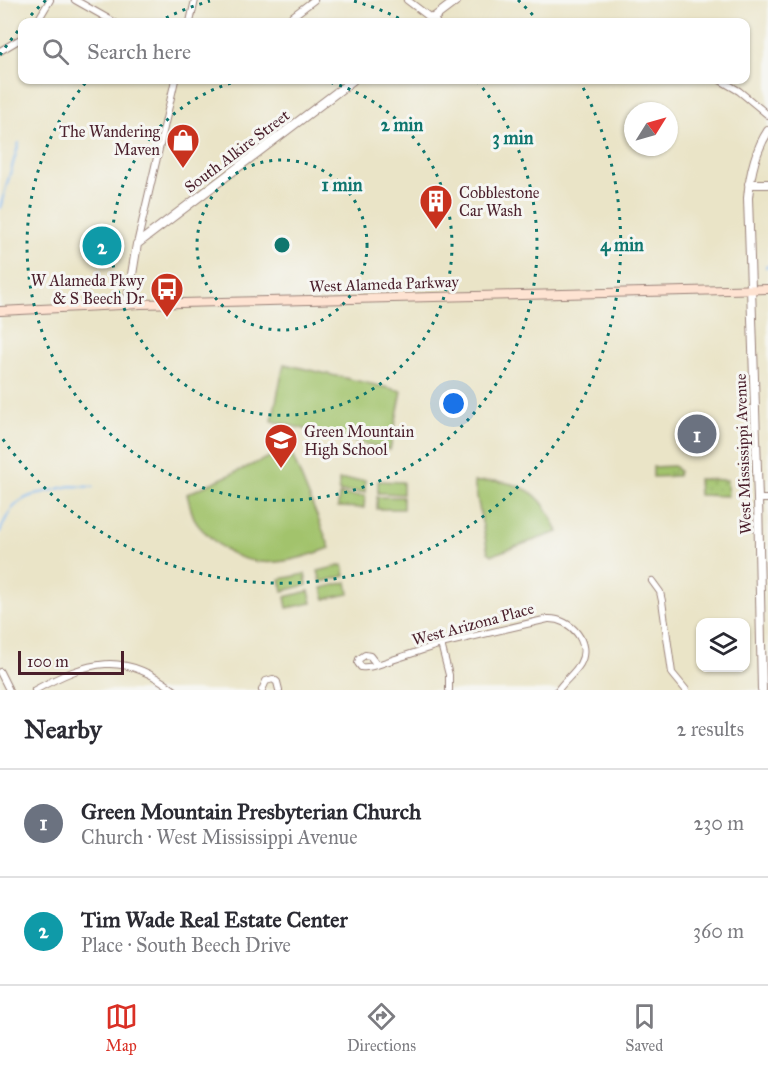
<!DOCTYPE html>
<html lang="en">
<head>
<meta charset="utf-8">
<style>
  :root { --surface:#fff; --page:#f7f7f7; --text:#2b2b33; --muted:#7c7c81; --line:#e1e1e2; --accent:#d93025 }
  body { margin:0; font-family:"IM FELL Great Primer",serif; background:var(--page); color:var(--text) }
  .controls { position:absolute; right:18px; bottom:18px; display:grid; overflow:hidden; border-radius:12px; box-shadow:0 2px 4px #0004 }
  .controls button { width:54px; height:54px; display:grid; place-items:center; padding:0; border:0; border-bottom:2px solid var(--line); background:var(--surface); color:var(--text); font:30px sans-serif }
  .compass { position:absolute; left:624px; top:102px; width:54px; height:54px; border-radius:50%; background:var(--surface); box-shadow:0 2px 4px #0004; rotate:53deg }
  .scale { position:absolute; left:18px; bottom:15px; width:106px; box-sizing:border-box; padding-left:6px; border:3px solid #4a1f2b; border-top:0; font-size:16px; line-height:21px; white-space:nowrap; color:#4a1f2b; -webkit-text-stroke:4px #f6f6f2; paint-order:stroke }
  .you { position:absolute; left:454px; top:404px; width:21px; height:21px; margin:-15px; border:4px solid #fff; border-radius:50%; background:#1a73e8; box-shadow:0 0 0 9px #1a73e833 }
  .badge { display:grid; place-items:center; width:39px; height:39px; border-radius:50%; background:var(--accent); color:#fff; font-size:20px; font-weight:700 }
  .pin { position:absolute; translate:-50% -50%; border:3px solid #fff; box-shadow:0 2px 6px #0006 }
  .list { margin:0; padding:0; list-style:none }
  h2 { display:flex; justify-content:space-between; align-items:center; height:78px; margin:0; padding:0 24px; font-size:26px }
  h2 small { font-size:20px; font-weight:400; color:var(--muted) }
  .list li { display:grid; grid-template-columns:39px 1fr auto; gap:18px; align-items:center; box-sizing:border-box; height:108px; padding:0 24px; border-top:2px solid var(--line) }
  .list b { display:block; font-size:22px; white-space:nowrap }
  .list p { margin:0; font-size:20px; white-space:nowrap; color:var(--muted) }
  .list em { font-size:20px; font-style:normal; color:var(--muted) }
  .icon { flex:none; width:33px; height:33px; fill:none; stroke:currentColor; stroke-width:2; stroke-linecap:round; stroke-linejoin:round }
  .map { position:relative; flex:none; width:768px; height:690px; overflow:hidden }
  .search { position:absolute; background:var(--surface); box-shadow:0 2px 4px #0004; left:18px; right:18px; top:18px; height:66px; display:flex; align-items:center; gap:15px; box-sizing:border-box; padding:0 21px; border-radius:12px; color:var(--muted); font-size:22px }
  .sheet { height:294px; background:var(--surface) }
  nav { display:flex; justify-content:space-around; align-items:center; box-sizing:border-box; height:84px; border-top:2px solid var(--line); background:var(--surface); font-size:16px; color:var(--muted) }
  nav a { display:grid; justify-items:center; gap:3px }
  nav .on { color:var(--accent) }
  .map>svg:first-child { display:block }
  .grass { fill:#a2c36c; stroke:#76714c; stroke-width:1.5 }
  .park { fill:url(#park-tufts); stroke:#76714c; stroke-width:1.5 }
  .garden { fill:url(#garden-dots); stroke:#76714c; stroke-width:1.5 }
  .lines { fill:none; stroke-linecap:round; stroke-linejoin:round }
  .stream { stroke:#83baf3; stroke-width:2 }
  .minor-casing { stroke:#9a8279; stroke-width:8 }
  .tertiary-casing { stroke:#9a8279; stroke-width:10 }
  .secondary-casing { stroke:#9a8279; stroke-width:10 }
  .minor { stroke:#fff; stroke-width:6 }
  .tertiary { stroke:#fff; stroke-width:8 }
  .secondary { stroke:#fee3d2; stroke-width:8 }
  .ring { fill:none; stroke:#0f766e; stroke-width:3; stroke-dasharray:3 6 }
  .labels { text-anchor:middle; dominant-baseline:central; stroke-width:6; stroke-linejoin:round; paint-order:stroke }
  .poi-label { font-size:16px; fill:#4a1f2b; stroke:#f6f6f2; text-anchor:end }
  .street-label { font-size:16px; fill:#4a1f2b; stroke:#f6f6f2 }
  .centre { fill:#0f766e; stroke:#f6f6f2; stroke-width:3 }
  .ring-label { font-size:18px; text-anchor:middle; font-weight:bold; fill:#0f766e; stroke:#f6f6f2; stroke-width:6; stroke-linejoin:round; paint-order:stroke }
</style>
</head>
<body>
<div class="map">
<svg width="768" height="690" viewBox="0 0 768 690">
  <defs>
    <pattern id="park-tufts" width="24" height="20" patternUnits="userSpaceOnUse" patternTransform="scale(1.5)"><rect width="24" height="20" fill="#a2c36c"/><path d="M3 7l-1-3M5 7V3M7 7l1-3M15 17l-1-3M17 17v-4M19 17l1-3" fill="none" stroke="#869e59"/></pattern>
    <pattern id="garden-dots" width="8" height="8" patternUnits="userSpaceOnUse" patternTransform="scale(1.5)"><rect width="8" height="8" fill="#a2c36c"/><path d="M2 2h.1M6 6h.1" fill="none" stroke="#869e59" stroke-width="1.8" stroke-linecap="round"/></pattern>
  </defs>
  <rect width="100%" height="100%" fill="#f6f6f2"/>
  <filter id="ink" filterUnits="userSpaceOnUse"><feTurbulence type="fractalNoise" baseFrequency=".0167" numOctaves="2"/><feDisplacementMap in="SourceGraphic" scale="12" xChannelSelector="R" yChannelSelector="G"/><feConvolveMatrix kernelMatrix="1 2 1 2 8 2 1 2 1" color-interpolation-filters="sRGB"/></filter>
  <filter id="wash" filterUnits="userSpaceOnUse"><feTurbulence type="fractalNoise" baseFrequency=".008" numOctaves="4" result="noise"/><feDisplacementMap in="SourceGraphic" scale="24" xChannelSelector="R" yChannelSelector="G"/><feGaussianBlur stdDeviation="1.35" result="paint"/><feColorMatrix in="noise" values="0 0 0 0 0 0 0 0 0 0 0 0 0 0 0 0 0 1.4 0 .05"/><feComposite in="paint" operator="in"/></filter>
  <g filter="url(#wash)">
    <rect width="100%" height="100%" fill="#eae4c7"/>
    <path class="grass" d="M 284,364 L 402,391 L 390,450 L 272,421 Z
      M 285,450 L 291,452 L 330,548 C 288,564 246,574 210,537 C 205,532 198,527 195,520 C 191,512 189,502 187,494 Z
      M 339,480 L 365,480 L 365,492 L 339,492 Z
      M 378,481 L 403,482 L 403,494 L 378,493 Z
      M 497,481 C 532,486 545,499 558,532 L 492,555 L 488,552 L 474,482 Z
      M 339,495 L 365,496 L 364,508 L 338,507 Z
      M 377,497 L 403,497 L 403,509 L 377,509 Z
      M 343,565 L 345,576 L 321,582 L 318,571 Z
      M 305,574 L 307,585 L 283,591 L 280,579 Z
      M 347,582 L 349,594 L 325,599 L 322,588 Z
      M 309,591 L 312,603 L 287,608 L 285,597 Z"/>
    <path class="park" d="M 674,466 L 679,471 L 678,476 L 653,477 L 653,467 Z"/>
    <path class="garden" d="M 698,479 L 727,480 L 728,496 L 699,495 Z"/>
    <g class="lines">
      <path class="stream" d="M 0,208 L 19,143
        M 766,267 L 768,266
        M 57,489 L 70,486 L 93,487
        M 35,494 L 54,490
        M 0,532 C 7,514 13,502 33,495"/>
    </g>
  </g>
  <g filter="url(#ink)">
    <g class="lines">
      <defs>
        <path id="minor" d="M 75,0 L 114,22
          M 407,0 L 436,22
          M 37,22 L 50,0
          M 190,22 L 195,0
          M 285,22 L 314,0
          M 0,51 L 22,38
          M 720,80 L 739,91 L 768,115
          M 137,244 L 175,80
          M 758,499 L 768,499
          M 652,581 L 660,592 L 662,601 L 672,673 L 686,690
          M 441,644 L 449,675 L 449,690
          M 377,665 L 370,656 L 365,655 L 359,659 L 358,663 L 361,667 C 367,668 371,667 377,665 L 441,644 L 548,619 C 571,618 592,643 580,664 C 574,674 564,681 558,690
          M 0,672 L 9,690
          M 35,690 C 88,661 123,650 174,690
          M 262,690 L 266,681 L 273,679 L 277,682 L 279,690"/>
        <path id="tertiary" d="M 428,22 L 457,0
          M 749,184 L 768,184
          M 127,305 L 137,244 L 353,80
          M 762,690 L 758,499 L 748,198 C 750,175 755,151 768,131"/>
        <path id="secondary" d="M 0,311 L 141,304 L 768,289"/>
      </defs>
      <use href="#minor" class="minor-casing"/>
      <use href="#tertiary" class="tertiary-casing"/>
      <use href="#secondary" class="secondary-casing"/>
      <use href="#minor" class="minor"/>
      <use href="#tertiary" class="tertiary"/>
      <use href="#secondary" class="secondary"/>
    </g>
  </g>
  <g class="ring">
    <circle cx="282" cy="245" r="85"/>
    <path d="M322 80A170 170 0 1 1 242 80"/>
    <path d="M158 22A255 255 0 0 1 210 1M354 1A255 255 0 0 1 406 22M477 81A255 255 0 1 1 87 81"/>
    <path d="M0 55A340 340 0 0 1 22 26M25 22A340 340 0 0 1 46 0M518 0A340 340 0 0 1 539 22M579 80A340 340 0 0 1 0 435"/>
  </g>
  <defs>
    <symbol id="shop-pin" viewBox="-11 -11 22 30"><path d="M0 17L-7.5 6A9.5 9.5 0 1 1 7.5 6Z" fill="#c8321e" stroke="#f6f6f2"/><path d="M-5-2.5h2.3a2.7 3.5 0 0 1 5.4 0H5L5.5 6h-11ZM-1.5-2.5h3a1.5 2.3 0 0 0-3 0Z" fill="#fff"/></symbol>
    <symbol id="building-pin" viewBox="-11 -11 22 30"><path d="M0 17L-7.5 6A9.5 9.5 0 1 1 7.5 6Z" fill="#c8321e" stroke="#f6f6f2"/><path d="M-4-6H4V6H1V3H-1V6H-4ZM-2.5-4.3h1.7v1.8h-1.7ZM.8-4.3h1.7v1.8H.8ZM-2.5-1h1.7V.8h-1.7ZM.8-1h1.7V.8H.8Z" fill="#fff"/></symbol>
    <symbol id="bus-pin" viewBox="-11 -11 22 30"><path d="M0 17L-7.5 6A9.5 9.5 0 1 1 7.5 6Z" fill="#c8321e" stroke="#f6f6f2"/><path d="M-5-6H5V4H4V6H2V4H-2V6H-4V4H-5ZM-3.5-4V0h7V-4ZM-3.5 1.2v1.5H-2V1.2ZM2 1.2v1.5H3.5V1.2Z" fill="#fff"/></symbol>
    <symbol id="school-pin" viewBox="-11 -11 22 30"><path d="M0 17L-7.5 6A9.5 9.5 0 1 1 7.5 6Z" fill="#c8321e" stroke="#f6f6f2"/><path d="M0-5L7-2L0 1L-7-2ZM-4 1L0 2.5L4 1V4Q0 6-4 4Z" fill="#fff"/></symbol>
  </defs>
  <g fill-rule="evenodd">
    <use href="#shop-pin" x="164" y="121" width="38" height="52"/>
    <use href="#building-pin" x="417" y="182" width="38" height="52"/>
    <use href="#bus-pin" x="148" y="270" width="38" height="52"/>
    <use href="#school-pin" x="262" y="421" width="38" height="52"/>
  </g>
  <g class="labels">
    <g class="poi-label">
      <text x="160" y="131">The Wandering<tspan x="160" dy="18">Maven</tspan></text>
      <text x="459" y="192" text-anchor="start">Cobblestone<tspan x="459" dy="18">Car Wash</tspan></text>
      <text x="144" y="280">W Alameda Pkwy<tspan x="144" dy="18">&amp; S Beech Dr</tspan></text>
      <text x="304" y="431" text-anchor="start">Green Mountain<tspan x="304" dy="18">High School</tspan></text>
    </g>
    <g class="street-label">
      <text transform="translate(237 151) rotate(-37)">South Alkire Street</text>
      <text transform="translate(384 284) rotate(-2)">West Alameda Parkway</text>
      <text transform="translate(743 454) rotate(-92)">West Mississippi Avenue</text>
      <text transform="translate(473 624) rotate(-15)">West Arizona Place</text>
    </g>
  </g>
  <circle cx="282" cy="245" r="9" class="centre"/>
  <g class="ring-label">
    <text x="402" y="131">2 min</text>
    <text x="513" y="144">3 min</text>
    <text x="342" y="191">1 min</text>
    <text x="622" y="251">4 min</text>
  </g>
</svg>
<div class="controls">
<button><svg class="icon" aria-label="layers" viewBox="0 0 24 24"><path d="M12 4l9 5-9 5-9-5zM3 14l9 5 9-5"/></svg></button>
</div>
<svg class="compass" viewBox="-18 -18 36 36"><path d="M0-13l5 13h-10z" fill="#e53935"/><path d="M0 13l5-13h-10z" fill="#7c7c81"/></svg>
<div class="scale">100 m</div>
<div class="you"></div>
<div class="pin badge" style="left:697px;top:434px;background:#6b7280">1</div>
<div class="pin badge" style="left:102px;top:246px;background:#0f9aa8">2</div>
<div class="search"><svg class="icon" aria-label="search" viewBox="0 0 24 24"><circle cx="10" cy="10" r="6"/><path d="M15 15l6 6"/></svg>Search here</div>
</div>
<section class="sheet">
<h2>Nearby<small>2 results</small></h2>
<ul class="list">
<li><span class="badge" style="background:#6b7280">1</span><div><b>Green Mountain Presbyterian Church</b><p>Church · West Mississippi Avenue</p></div><em>230 m</em></li>
<li><span class="badge" style="background:#0f9aa8">2</span><div><b>Tim Wade Real Estate Center</b><p>Place · South Beech Drive</p></div><em>360 m</em></li>
</ul>
</section>
<nav>
<a class="on"><svg class="icon" aria-label="map" viewBox="0 0 24 24"><path d="M3 6l6-2 6 2 6-2v14l-6 2-6-2-6 2zM9 4v14M15 6v14"/></svg>Map</a>
<a><svg class="icon" aria-label="directions" viewBox="0 0 24 24"><path d="M12 3l9 9-9 9-9-9zM9 14v-3h6M13 9l2 2-2 2"/></svg>Directions</a>
<a><svg class="icon" aria-label="saved" viewBox="0 0 24 24"><path d="M7 4h10v16l-5-4-5 4z"/></svg>Saved</a>
</nav>
</body>
</html>
